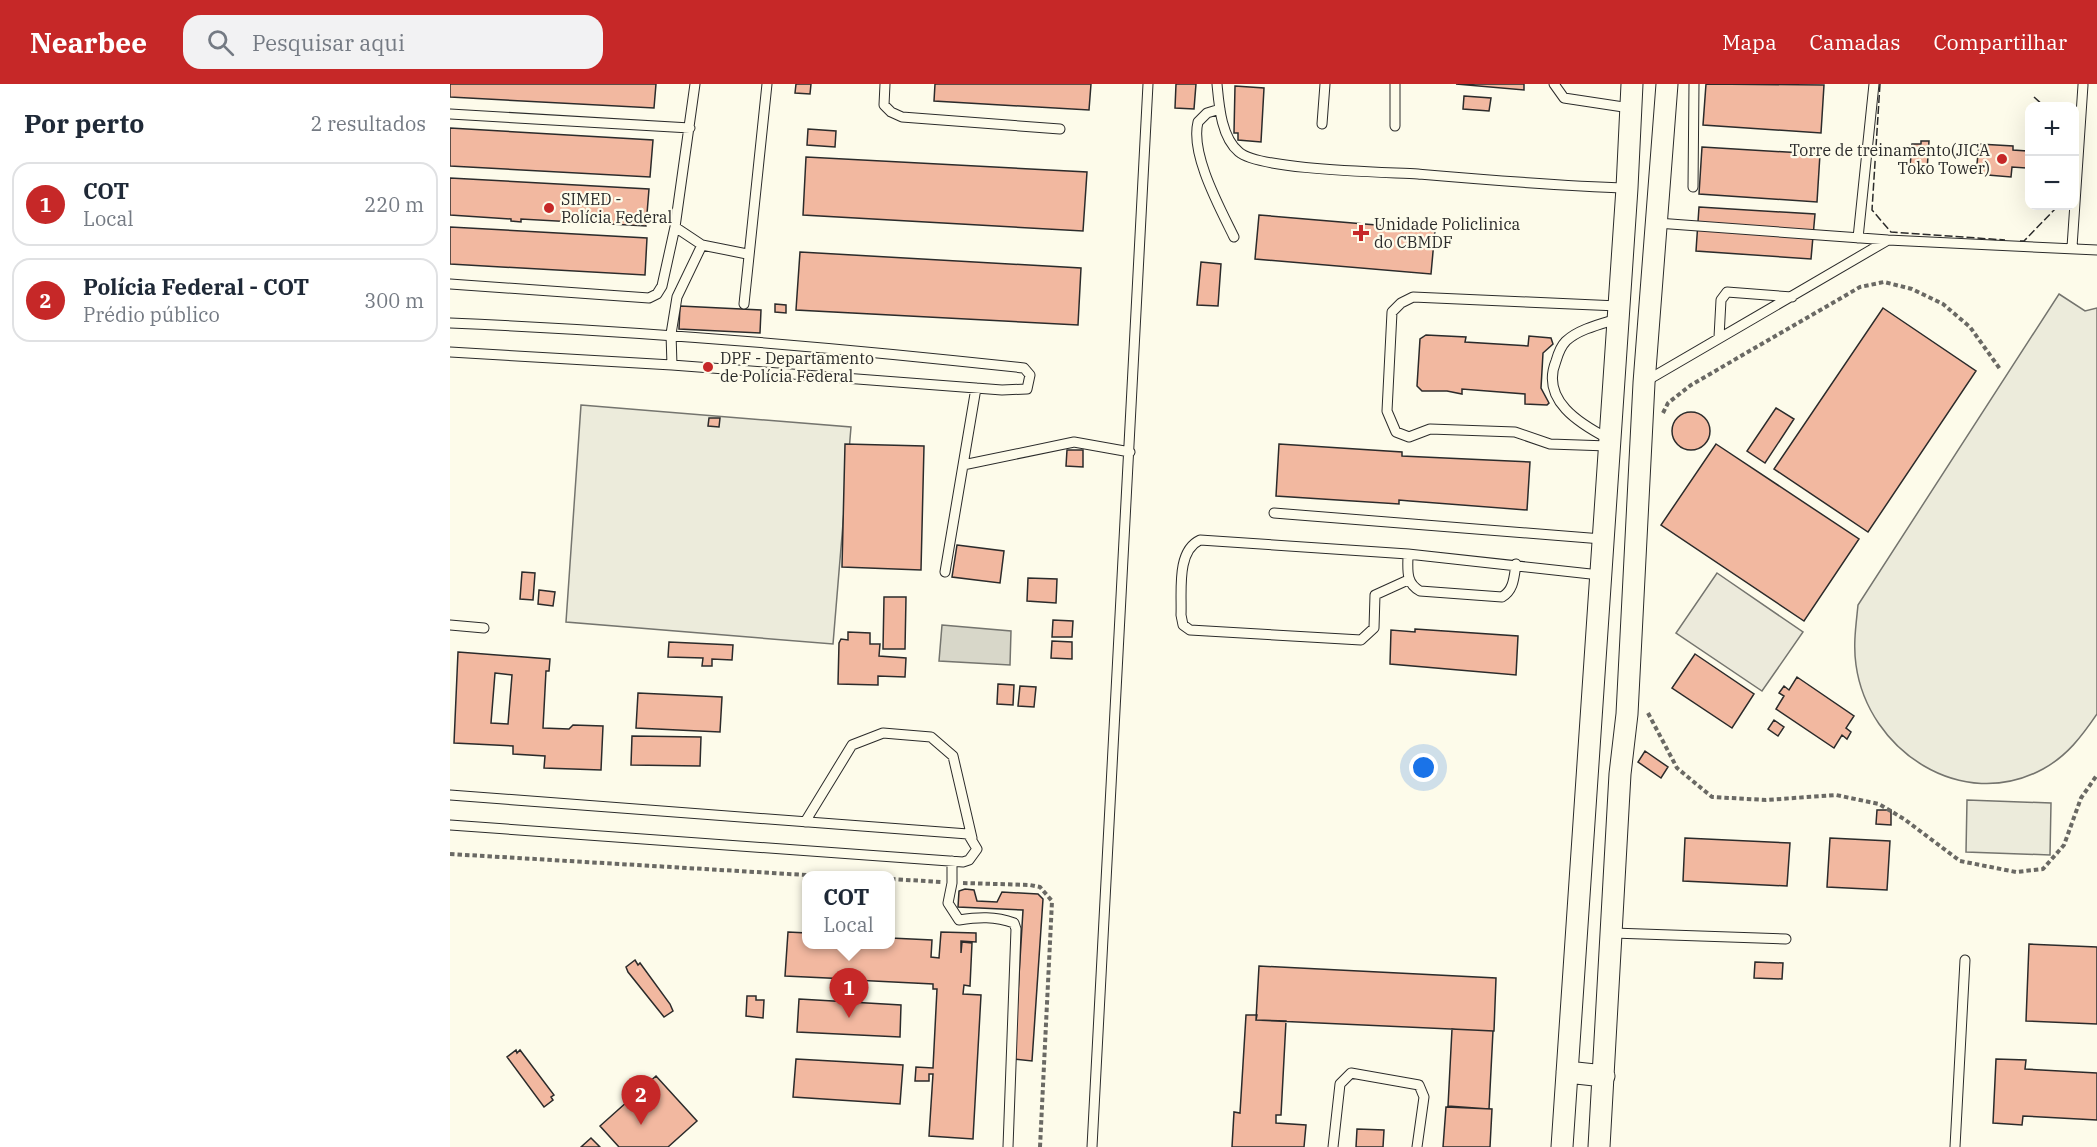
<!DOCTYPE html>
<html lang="pt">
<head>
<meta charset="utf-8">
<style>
  :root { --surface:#fff; --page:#f2f2f3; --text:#1f2937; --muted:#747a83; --line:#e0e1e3; --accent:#c62828 }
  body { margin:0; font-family:"IBM Plex Serif",serif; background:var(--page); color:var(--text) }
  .controls { position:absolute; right:18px; top:18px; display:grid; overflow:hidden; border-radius:12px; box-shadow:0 6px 24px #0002 }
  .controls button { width:54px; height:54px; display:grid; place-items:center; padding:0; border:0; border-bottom:2px solid var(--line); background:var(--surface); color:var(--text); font:30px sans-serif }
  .you { position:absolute; left:974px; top:684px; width:21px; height:21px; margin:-15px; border:4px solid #fff; border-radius:50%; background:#1a73e8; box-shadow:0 0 0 9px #1a73e833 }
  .badge { display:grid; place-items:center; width:39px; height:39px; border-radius:50%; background:var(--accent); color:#fff; font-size:20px; font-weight:700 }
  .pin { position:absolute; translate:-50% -50px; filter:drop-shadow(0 2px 3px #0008) }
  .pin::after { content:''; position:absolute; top:32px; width:21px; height:18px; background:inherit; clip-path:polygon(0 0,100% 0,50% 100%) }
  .popup { position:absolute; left:352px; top:787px; width:93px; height:78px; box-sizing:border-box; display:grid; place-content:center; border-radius:12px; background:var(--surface); filter:drop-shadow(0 2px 4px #0005); font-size:20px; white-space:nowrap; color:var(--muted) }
  .popup b { font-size:22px; color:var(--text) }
  .popup::after { content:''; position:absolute; left:50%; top:100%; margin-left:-12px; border:12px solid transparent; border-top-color:var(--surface) }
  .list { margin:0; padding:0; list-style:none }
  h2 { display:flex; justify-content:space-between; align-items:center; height:78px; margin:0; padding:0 24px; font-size:26px }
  h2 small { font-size:20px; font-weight:400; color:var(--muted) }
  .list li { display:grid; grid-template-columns:39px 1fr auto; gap:18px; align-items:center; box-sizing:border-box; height:84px; margin:0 12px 12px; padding:0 12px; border:2px solid var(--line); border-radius:18px }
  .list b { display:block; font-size:22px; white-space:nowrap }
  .list p { margin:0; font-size:20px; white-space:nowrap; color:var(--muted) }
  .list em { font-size:20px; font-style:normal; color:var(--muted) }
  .icon { flex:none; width:33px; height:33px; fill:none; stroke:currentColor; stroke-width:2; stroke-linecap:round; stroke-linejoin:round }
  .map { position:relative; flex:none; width:1647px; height:1063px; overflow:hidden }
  header { display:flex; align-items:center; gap:36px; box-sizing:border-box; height:84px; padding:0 30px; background:var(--accent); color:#fff }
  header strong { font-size:28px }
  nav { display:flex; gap:33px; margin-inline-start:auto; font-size:21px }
  .search { width:420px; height:54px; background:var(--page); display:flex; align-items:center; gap:15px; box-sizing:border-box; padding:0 21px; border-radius:18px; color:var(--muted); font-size:22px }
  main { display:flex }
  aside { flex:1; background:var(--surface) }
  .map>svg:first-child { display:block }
  .green { fill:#ecebdb; stroke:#74746e; stroke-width:1.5 }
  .parking { fill:#eceadb; stroke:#74746e; stroke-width:1.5 }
  .water { fill:#d8d7c9; stroke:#74746e; stroke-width:1.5 }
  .building { fill:#f2b8a0; stroke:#2b2b2b; stroke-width:1.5; fill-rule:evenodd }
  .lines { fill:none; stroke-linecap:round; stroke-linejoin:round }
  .service-casing { stroke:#2b2b2b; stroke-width:11 }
  .tertiary-casing { stroke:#2b2b2b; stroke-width:23 }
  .path { stroke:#6a6964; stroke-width:4; stroke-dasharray:4.5 3; stroke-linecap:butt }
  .service { stroke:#fdfbea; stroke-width:9 }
  .tertiary { stroke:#fdfbea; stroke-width:21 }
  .fence { stroke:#2b2b2b; stroke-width:1.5; stroke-dasharray:8 3; stroke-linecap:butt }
  .poi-dot { fill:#c62828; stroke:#fdfbea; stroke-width:2 }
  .labels { text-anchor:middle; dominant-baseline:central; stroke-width:4.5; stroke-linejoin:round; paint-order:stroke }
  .poi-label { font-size:16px; fill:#2b2b2b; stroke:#fdfbea; text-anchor:start }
</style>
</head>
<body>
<header>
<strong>Nearbee</strong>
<div class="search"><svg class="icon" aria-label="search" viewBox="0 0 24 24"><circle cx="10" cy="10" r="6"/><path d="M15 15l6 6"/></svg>Pesquisar aqui</div>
<nav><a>Mapa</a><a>Camadas</a><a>Compartilhar</a></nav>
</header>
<main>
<aside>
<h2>Por perto<small>2 resultados</small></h2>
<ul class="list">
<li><span class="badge">1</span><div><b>COT</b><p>Local</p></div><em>220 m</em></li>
<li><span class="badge">2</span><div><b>Polícia Federal - COT</b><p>Prédio público</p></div><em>300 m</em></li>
</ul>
</aside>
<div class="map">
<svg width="1647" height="1063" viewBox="0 0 1647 1063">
  <rect width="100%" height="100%" fill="#fdfbea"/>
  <path class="green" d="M 1609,210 L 1635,227 L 1647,224 L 1647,630 C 1632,652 1617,672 1593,685 C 1512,729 1418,667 1406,581 C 1403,561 1406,541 1408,521 Z
    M 131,321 L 401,343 L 383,560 L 116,538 Z
    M 1517,716 L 1601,719 L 1600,771 L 1516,768 Z"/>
  <path class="parking" d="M 1267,489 L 1353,548 L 1312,607 L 1226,549 Z"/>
  <path class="water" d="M 492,541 L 561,547 L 560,581 L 489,577 Z"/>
  <path class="building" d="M 0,0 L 206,0 L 204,24 L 0,13 Z
    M 346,0 L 361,0 L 360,10 L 345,9 Z
    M 485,0 L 641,0 L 639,26 L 484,17 Z
    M 726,0 L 746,0 L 744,25 L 725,24 Z
    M 1006,0 L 1074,0 L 1074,6 Z
    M 1256,0 L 1374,1 L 1371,49 L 1253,41 Z
    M 785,2 L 814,4 L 811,58 L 788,56 L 788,49 L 784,49 Z
    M 1014,12 L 1041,14 L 1039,27 L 1013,25 Z
    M 0,44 L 203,56 L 200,93 L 0,82 Z
    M 358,45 L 386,47 L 385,63 L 357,61 Z
    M 1471,57 L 1479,57 L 1477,87 L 1460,83 L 1462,60 L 1471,60 Z
    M 1529,60 L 1563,62 L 1563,66 L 1577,67 L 1576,84 L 1562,83 L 1561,93 L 1526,90 Z
    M 1252,63 L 1370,70 L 1367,118 L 1249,110 Z
    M 356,73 L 637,88 L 633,147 L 353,131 Z
    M 0,94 L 199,105 L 196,142 L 71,135 L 71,138 L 61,137 L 61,135 L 0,131 Z
    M 1249,123 L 1365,130 L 1361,175 L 1246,167 Z
    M 809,131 L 985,146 L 981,190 L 805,175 Z
    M 0,143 L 197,154 L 195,191 L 0,180 Z
    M 350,168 L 631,184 L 628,241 L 346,226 Z
    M 751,178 L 771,180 L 768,222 L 747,221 Z
    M 325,220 L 336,221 L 336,229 L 325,228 Z
    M 230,222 L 311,226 L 310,249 L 229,245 Z
    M 1433,224 L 1526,287 L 1418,448 L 1324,385 Z
    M 976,251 L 1016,253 L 1015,258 L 1078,262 L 1079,252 L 1101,254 L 1103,260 L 1093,269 L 1091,304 L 1099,319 L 1097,321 L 1075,320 L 1075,310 L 1012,305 L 1012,310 L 997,307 L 972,307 L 967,302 L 970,255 Z
    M 1326,324 L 1344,335 L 1315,379 L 1297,367 Z
    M1222 347a19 19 0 1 1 38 0a19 19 0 1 1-38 0Z
    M 259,334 L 270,334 L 269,343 L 258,342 Z
    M 395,360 L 474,362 L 471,486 L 392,483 Z
    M 829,360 L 952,368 L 952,372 L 1080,378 L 1077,426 L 960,417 L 949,416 L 949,420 L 826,412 Z
    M 1266,360 L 1409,455 L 1354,537 L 1211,441 Z
    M 617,366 L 633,366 L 633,383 L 616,382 Z
    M 507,461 L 554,467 L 550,499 L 502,493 Z
    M 72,488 L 85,489 L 83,516 L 70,515 Z
    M 578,494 L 607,495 L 606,519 L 577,517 Z
    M 89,506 L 105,508 L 103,522 L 88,520 Z
    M 434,513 L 456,513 L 455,565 L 433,565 Z
    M 603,536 L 623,537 L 622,553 L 602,553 Z
    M 965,545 L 1068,552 L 1066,591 L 940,580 L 941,546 L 965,548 Z
    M 398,548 L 420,549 L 420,560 L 430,560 L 429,572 L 456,574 L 455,593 L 428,592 L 428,601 L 388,600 L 389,559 L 391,555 L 398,556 Z
    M 602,557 L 622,558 L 622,575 L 601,574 Z
    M 219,558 L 283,561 L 282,576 L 262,575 L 262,582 L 252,582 L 253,574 L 218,573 Z
    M 8,568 L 100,575 L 99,587 L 96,587 L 93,644 L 119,645 L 123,641 L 153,642 L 151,686 L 94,684 L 95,672 L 63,670 L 63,662 L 4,659 ZM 45,589 L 62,591 L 58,640 L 41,639 Z
    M 1245,570 L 1304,610 L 1282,644 L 1222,604 Z
    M 1347,593 L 1404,632 L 1396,644 L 1401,648 L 1397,655 L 1392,651 L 1384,664 L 1326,625 L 1334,612 L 1329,609 L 1334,602 L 1339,606 Z
    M 548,600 L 564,601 L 563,621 L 547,620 Z
    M 570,602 L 586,603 L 584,623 L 568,622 Z
    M 188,609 L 272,613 L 270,648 L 186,644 Z
    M 1324,636 L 1334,643 L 1328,652 L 1318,645 Z
    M 182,652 L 251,653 L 250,682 L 181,681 Z
    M 1195,667 L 1218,683 L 1211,694 L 1188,678 Z
    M 1427,726 L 1441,726 L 1441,741 L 1426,740 Z
    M 1235,754 L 1340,759 L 1337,802 L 1233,797 Z
    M 1380,754 L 1440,757 L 1437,806 L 1377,803 Z
    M 515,805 L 524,806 L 527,817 L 547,818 L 552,808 L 588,810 L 593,815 L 582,977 L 564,975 L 573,826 L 508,823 L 509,807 Z
    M 338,848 L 357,849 L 357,860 L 441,860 L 441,854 L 482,856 L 481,873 L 489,874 L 491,848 L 526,849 L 526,858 L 511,857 L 511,869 L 512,858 L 522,859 L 520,902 L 514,901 L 513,910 L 531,911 L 523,1055 L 479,1052 L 483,990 L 479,990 L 479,997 L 465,997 L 466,983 L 483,984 L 487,905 L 483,905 L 483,900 L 404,896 L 403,912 L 390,911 L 390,898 L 398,898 L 398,895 L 335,892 Z
    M 1579,860 L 1647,863 L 1647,940 L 1576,937 Z
    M 185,876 L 188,881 L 190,879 L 220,920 L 223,927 L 214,933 L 178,888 L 176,883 Z
    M 1305,878 L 1333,879 L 1332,895 L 1304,894 Z
    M 809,882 L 1046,894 L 1044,947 L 806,936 Z
    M 297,912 L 306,912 L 306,916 L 314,916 L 313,934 L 296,932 Z
    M 349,915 L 451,921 L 450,953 L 347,948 Z
    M 796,931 L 807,931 L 806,936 L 836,937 L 831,1031 L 826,1031 L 826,1039 L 856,1041 L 854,1063 L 782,1063 L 784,1028 L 790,1029 Z
    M 1002,945 L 1043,947 L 1039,1025 L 998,1022 Z
    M 66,966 L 67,969 L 70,966 L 104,1011 L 101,1013 L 103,1016 L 94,1023 L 57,973 Z
    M 346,975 L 453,981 L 450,1020 L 343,1013 Z
    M 1546,975 L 1576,976 L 1575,985 L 1647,989 L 1647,1036 L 1573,1032 L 1572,1041 L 1543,1039 Z
    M 206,992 L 247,1037 L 218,1063 L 169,1063 L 150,1042 Z
    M 996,1023 L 1042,1025 L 1040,1063 L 993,1063 Z
    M 907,1045 L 934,1046 L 933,1063 L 906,1063 Z
    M 141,1054 L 150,1063 L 131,1063 Z"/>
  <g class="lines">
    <defs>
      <path id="service" d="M 245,0 L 225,143 L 252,161 L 297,170
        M 435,0 L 434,21 L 441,28 L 452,33 L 610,45
        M 767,0 C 769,21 771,53 789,68 C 809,86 935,88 968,90 C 1038,96 1107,102 1177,104
        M 1104,0 L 1114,14 L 1180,24
        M 770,25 L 757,29 L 748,38 C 740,70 770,124 784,153
        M 0,30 L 240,44
        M 872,40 L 875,0
        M 945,42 L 945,0
        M 1243,103 L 1244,0
        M 1207,139 L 1438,156 L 1647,166
        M 1408,154 L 1424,0
        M 1622,163 L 1633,1
        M 0,200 L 199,214 L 207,210 L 212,202 L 225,143
        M 294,220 L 317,0
        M 0,239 C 192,247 383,263 574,284 L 580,291 L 577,305 L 552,306 L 222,281 L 0,268
        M 1269,253 L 1271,216 L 1277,208 L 1342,213
        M 222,281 L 221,250 L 227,213 L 252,161
        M 1196,297 L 1438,156
        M 1159,355 C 1130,340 1090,316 1106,277 C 1108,270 1111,262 1116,257 C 1129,245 1151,240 1167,235
        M 1158,362 L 1100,360 L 1065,348 L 980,345 L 959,353 L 946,348 L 937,327 L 942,228 L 951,219 L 963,213 L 1168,222
        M 513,381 L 624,358 L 680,368
        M 824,429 L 1152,455
        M 958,470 C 958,485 955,499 970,507 L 1052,513 C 1064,506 1064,493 1066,480
        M 495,488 L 526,304
        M 958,496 L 925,511 L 924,544 L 911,556 L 740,546 L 733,541 L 731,531 C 732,508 726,467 750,456 L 958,470 L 1150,491
        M 0,541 L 34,544
        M 0,711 L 518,750 L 527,765 L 519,776 L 513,778 L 0,741
        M 355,738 L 402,661 L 433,649 L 481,653 L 503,672 L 522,754
        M 502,777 L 502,799 L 498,819 L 509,836 C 528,833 545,832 564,839 L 566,845 L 558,1063
        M 1163,849 L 1336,855
        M 642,1063 L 698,0
        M 883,1063 L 890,1000 L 901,989 L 969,1001 L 974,1013 L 967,1063
        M 1505,1063 L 1515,876"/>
      <path id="tertiary" d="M 1117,988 L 1154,992
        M 1112,1063 L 1177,104 L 1182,0
        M 1149,1063 L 1170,690 L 1177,630 L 1194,299 L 1217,0"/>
    </defs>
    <use href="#service" class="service-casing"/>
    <use href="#tertiary" class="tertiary-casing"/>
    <path class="path" d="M 1213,329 L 1218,319 L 1241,301 L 1410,203 L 1434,198 L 1462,205 L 1493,220 L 1520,243 L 1550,285
      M 1198,629 L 1227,684 L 1262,713 L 1316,716 L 1386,711 L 1429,720 L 1454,735 L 1510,777 L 1566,788 L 1593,785 L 1614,761 L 1631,714 L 1647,691
      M 0,770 L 373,792
      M 441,795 L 491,798
      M 513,799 L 580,801 L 590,803 L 602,817 L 590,1063"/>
    <use href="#service" class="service"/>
    <use href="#tertiary" class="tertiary"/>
    <path class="fence" d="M 1430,0 L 1422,126 L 1441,148 L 1555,156
      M 1584,13 L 1594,22
      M 1570,157 L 1574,157 L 1608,122"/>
  </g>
  <g class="poi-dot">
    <circle cx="1552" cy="75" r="6"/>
    <circle cx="99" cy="124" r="6"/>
    <path d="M908 140h6v6h6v6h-6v6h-6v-6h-6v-6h6z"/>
    <circle cx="258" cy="283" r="6"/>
  </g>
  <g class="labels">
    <g class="poi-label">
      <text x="1540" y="66" text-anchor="end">Torre de treinamento(JICA<tspan x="1540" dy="18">Toko Tower)</tspan></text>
      <text x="111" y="115">SIMED -<tspan x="111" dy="18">Polícia Federal</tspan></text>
      <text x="924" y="140">Unidade Policlinica<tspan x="924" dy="18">do CBMDF</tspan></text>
      <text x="270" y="274">DPF - Departamento<tspan x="270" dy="18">de Polícia Federal</tspan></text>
    </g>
  </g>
</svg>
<div class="controls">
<button>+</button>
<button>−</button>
</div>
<div class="you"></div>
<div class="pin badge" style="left:399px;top:934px">1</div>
<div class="popup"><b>COT</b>Local</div>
<div class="pin badge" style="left:191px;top:1041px">2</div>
</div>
</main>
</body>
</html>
